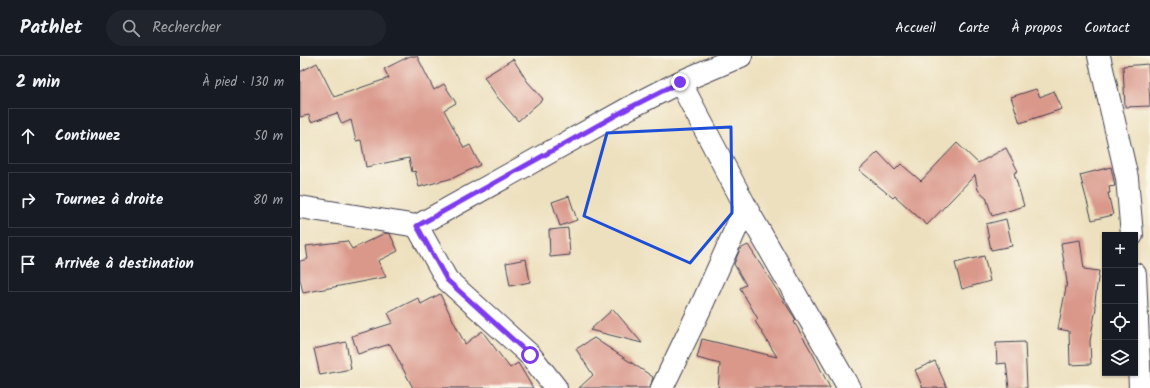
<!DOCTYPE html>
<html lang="fr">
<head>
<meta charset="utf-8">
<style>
  :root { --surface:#171b24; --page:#20242c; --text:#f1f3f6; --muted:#9ea1a6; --line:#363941 }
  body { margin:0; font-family:Kalam,sans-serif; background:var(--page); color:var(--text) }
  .controls { position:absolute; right:12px; bottom:12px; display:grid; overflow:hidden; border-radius:0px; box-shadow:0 1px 3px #0004 }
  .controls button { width:36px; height:36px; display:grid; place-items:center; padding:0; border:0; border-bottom:1px solid var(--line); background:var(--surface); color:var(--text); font:20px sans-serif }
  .stop { position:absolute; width:12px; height:12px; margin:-9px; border:3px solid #7c3aed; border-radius:50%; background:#fff }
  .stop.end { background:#7c3aed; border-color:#fff; box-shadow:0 1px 4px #0008 }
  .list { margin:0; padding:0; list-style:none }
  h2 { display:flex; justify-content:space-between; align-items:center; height:52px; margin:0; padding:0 16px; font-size:17px }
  h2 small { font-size:13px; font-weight:400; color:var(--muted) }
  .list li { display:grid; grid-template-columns:26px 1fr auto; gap:12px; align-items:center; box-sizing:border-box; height:56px; margin:0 8px 8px; padding:0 8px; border:1px solid var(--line); border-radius:0px }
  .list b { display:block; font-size:15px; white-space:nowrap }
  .list em { font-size:13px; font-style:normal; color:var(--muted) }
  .icon { flex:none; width:22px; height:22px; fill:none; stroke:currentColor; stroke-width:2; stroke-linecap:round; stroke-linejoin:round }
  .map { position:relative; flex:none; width:850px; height:332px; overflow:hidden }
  header { display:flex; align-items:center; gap:24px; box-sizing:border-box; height:56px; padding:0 20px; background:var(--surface); border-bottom:1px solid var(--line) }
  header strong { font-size:19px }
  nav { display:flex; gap:22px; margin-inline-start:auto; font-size:14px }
  .search { width:280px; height:36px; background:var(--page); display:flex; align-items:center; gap:10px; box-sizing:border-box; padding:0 14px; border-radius:22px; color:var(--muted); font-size:15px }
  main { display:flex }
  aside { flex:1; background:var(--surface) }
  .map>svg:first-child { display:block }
  .building { fill:#da988b }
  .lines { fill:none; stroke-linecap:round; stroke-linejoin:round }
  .street-casing { stroke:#403e4f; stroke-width:24 }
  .street { stroke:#fff; stroke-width:22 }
  .route { stroke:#7c3aed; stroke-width:5 }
  .marked { fill:none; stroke:#1d4ed8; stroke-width:3; stroke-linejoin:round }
</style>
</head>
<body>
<header>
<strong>Pathlet</strong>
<div class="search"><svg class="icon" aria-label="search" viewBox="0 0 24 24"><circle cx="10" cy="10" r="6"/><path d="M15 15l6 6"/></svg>Rechercher</div>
<nav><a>Accueil</a><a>Carte</a><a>À propos</a><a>Contact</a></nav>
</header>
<main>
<aside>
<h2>2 min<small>À pied · 130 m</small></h2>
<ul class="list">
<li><svg class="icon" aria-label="ahead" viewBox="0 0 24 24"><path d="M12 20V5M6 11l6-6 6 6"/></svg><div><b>Continuez</b></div><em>50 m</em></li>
<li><svg class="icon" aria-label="right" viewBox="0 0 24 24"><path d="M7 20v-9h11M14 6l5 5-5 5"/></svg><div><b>Tournez à droite</b></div><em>80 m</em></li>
<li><svg class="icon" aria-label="arrive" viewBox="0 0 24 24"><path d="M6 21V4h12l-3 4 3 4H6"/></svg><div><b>Arrivée à destination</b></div></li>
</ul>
</aside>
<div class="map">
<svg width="850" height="332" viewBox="0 0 850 332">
  <rect width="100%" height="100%" fill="#fbf7ec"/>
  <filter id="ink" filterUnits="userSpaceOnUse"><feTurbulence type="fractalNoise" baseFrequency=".025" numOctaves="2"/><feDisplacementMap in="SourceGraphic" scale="8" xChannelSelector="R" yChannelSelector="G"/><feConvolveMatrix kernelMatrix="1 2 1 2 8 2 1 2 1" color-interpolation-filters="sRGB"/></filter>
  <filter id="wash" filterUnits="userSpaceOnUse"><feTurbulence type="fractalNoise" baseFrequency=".012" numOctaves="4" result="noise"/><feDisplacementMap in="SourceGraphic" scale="16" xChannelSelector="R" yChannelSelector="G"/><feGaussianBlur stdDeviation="0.9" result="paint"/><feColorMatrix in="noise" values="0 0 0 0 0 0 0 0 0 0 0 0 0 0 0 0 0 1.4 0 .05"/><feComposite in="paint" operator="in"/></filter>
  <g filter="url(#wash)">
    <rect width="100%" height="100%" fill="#ede0be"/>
    <g id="blocks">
      <path class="building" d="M 110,0 L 117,0 L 134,34 L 144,28 L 156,47 L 144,54 L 164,92 L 170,89 L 180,109 L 153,122 L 119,131 L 115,115 L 112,116 L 109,102 L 66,111 L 61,84 L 56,85 L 51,64 L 42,68 L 37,57 L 11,66 L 9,59 L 0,61 L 0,16 L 17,7 L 34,41 L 89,22 L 84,13 Z
        M 213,3 L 227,25 L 243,43 L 218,65 L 198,42 L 184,21 Z
        M 848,8 L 850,50 L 825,51 L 823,10 Z
        M 736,33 L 740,41 L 754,35 L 762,53 L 720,67 L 711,41 Z
        M 657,87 L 678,107 L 706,92 L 718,115 L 714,117 L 724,150 L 692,160 L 686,141 L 678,134 L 675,119 L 627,169 L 595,140 L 593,142 L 559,114 L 578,96 L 595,114 L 601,108 L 621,125 Z
        M 811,111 L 815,130 L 809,131 L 810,137 L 808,137 L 813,159 L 792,164 L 780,119 Z
        M 269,140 L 277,164 L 260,170 L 252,146 Z
        M 706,163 L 712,190 L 691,194 L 686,168 Z
        M 268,172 L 270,199 L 250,201 L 249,174 Z
        M 85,177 L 90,178 L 98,195 L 78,205 L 86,221 L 3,237 L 0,223 L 0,205 L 8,203 L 6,190 L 47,185 L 52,193 Z
        M 780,184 L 784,213 L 799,215 L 795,245 L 796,252 L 790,285 L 791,308 L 770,309 L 769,275 L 758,273 L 767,226 L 761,187 Z
        M 448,189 L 496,264 L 494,266 L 514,300 L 530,332 L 418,332 L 420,308 L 397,302 L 402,283 L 477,301 L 455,265 L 458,263 L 440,232 L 446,229 L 434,208 L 440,193 Z
        M 684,200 L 690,225 L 662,233 L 655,207 Z
        M 226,203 L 230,226 L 210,230 L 206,207 Z
        M 140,238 L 165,288 L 182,275 L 210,312 L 218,307 L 233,332 L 113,332 L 90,288 L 58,298 L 52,280 L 93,267 L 88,257 L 118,242 L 121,248 Z
        M 313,253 L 342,287 L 290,274 Z
        M 294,282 L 353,321 L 350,332 L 279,332 L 293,319 L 276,293 Z
        M 46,286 L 51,313 L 20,319 L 14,293 Z
        M 725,286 L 727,332 L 709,332 L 706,307 L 697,308 L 696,287 Z
        M 635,305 L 647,332 L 623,332 L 615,314 Z"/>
    </g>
  </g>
  <g filter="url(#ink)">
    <use href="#blocks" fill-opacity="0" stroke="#403e4f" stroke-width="1"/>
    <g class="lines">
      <defs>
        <path id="street" d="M 799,0 L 827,122 L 832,179
          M 380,26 L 449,157 L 549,332
          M 0,151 L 117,170 L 329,52 L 380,26 L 441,0
          M 117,170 L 147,224 L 230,299 L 256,332
          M 835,218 L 840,332
          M 362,332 L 400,253 L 446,150"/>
      </defs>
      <use href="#street" class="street-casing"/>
      <use href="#street" class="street"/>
    </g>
  </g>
  <g class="lines" filter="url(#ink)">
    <path class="route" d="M 230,299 L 147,224 L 117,170 L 329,52 L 380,26"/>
  </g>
  <path class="marked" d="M 431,71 L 432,157 L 390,207 L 284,160 L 307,77 Z"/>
</svg>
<div class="controls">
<button>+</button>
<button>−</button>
<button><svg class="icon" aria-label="locate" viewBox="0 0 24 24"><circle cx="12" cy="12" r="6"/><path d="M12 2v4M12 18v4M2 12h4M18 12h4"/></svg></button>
<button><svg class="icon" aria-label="layers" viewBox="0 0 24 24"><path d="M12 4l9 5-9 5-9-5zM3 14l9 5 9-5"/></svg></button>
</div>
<div class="stop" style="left:230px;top:299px"></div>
<div class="stop end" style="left:380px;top:26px"></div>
</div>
</main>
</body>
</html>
